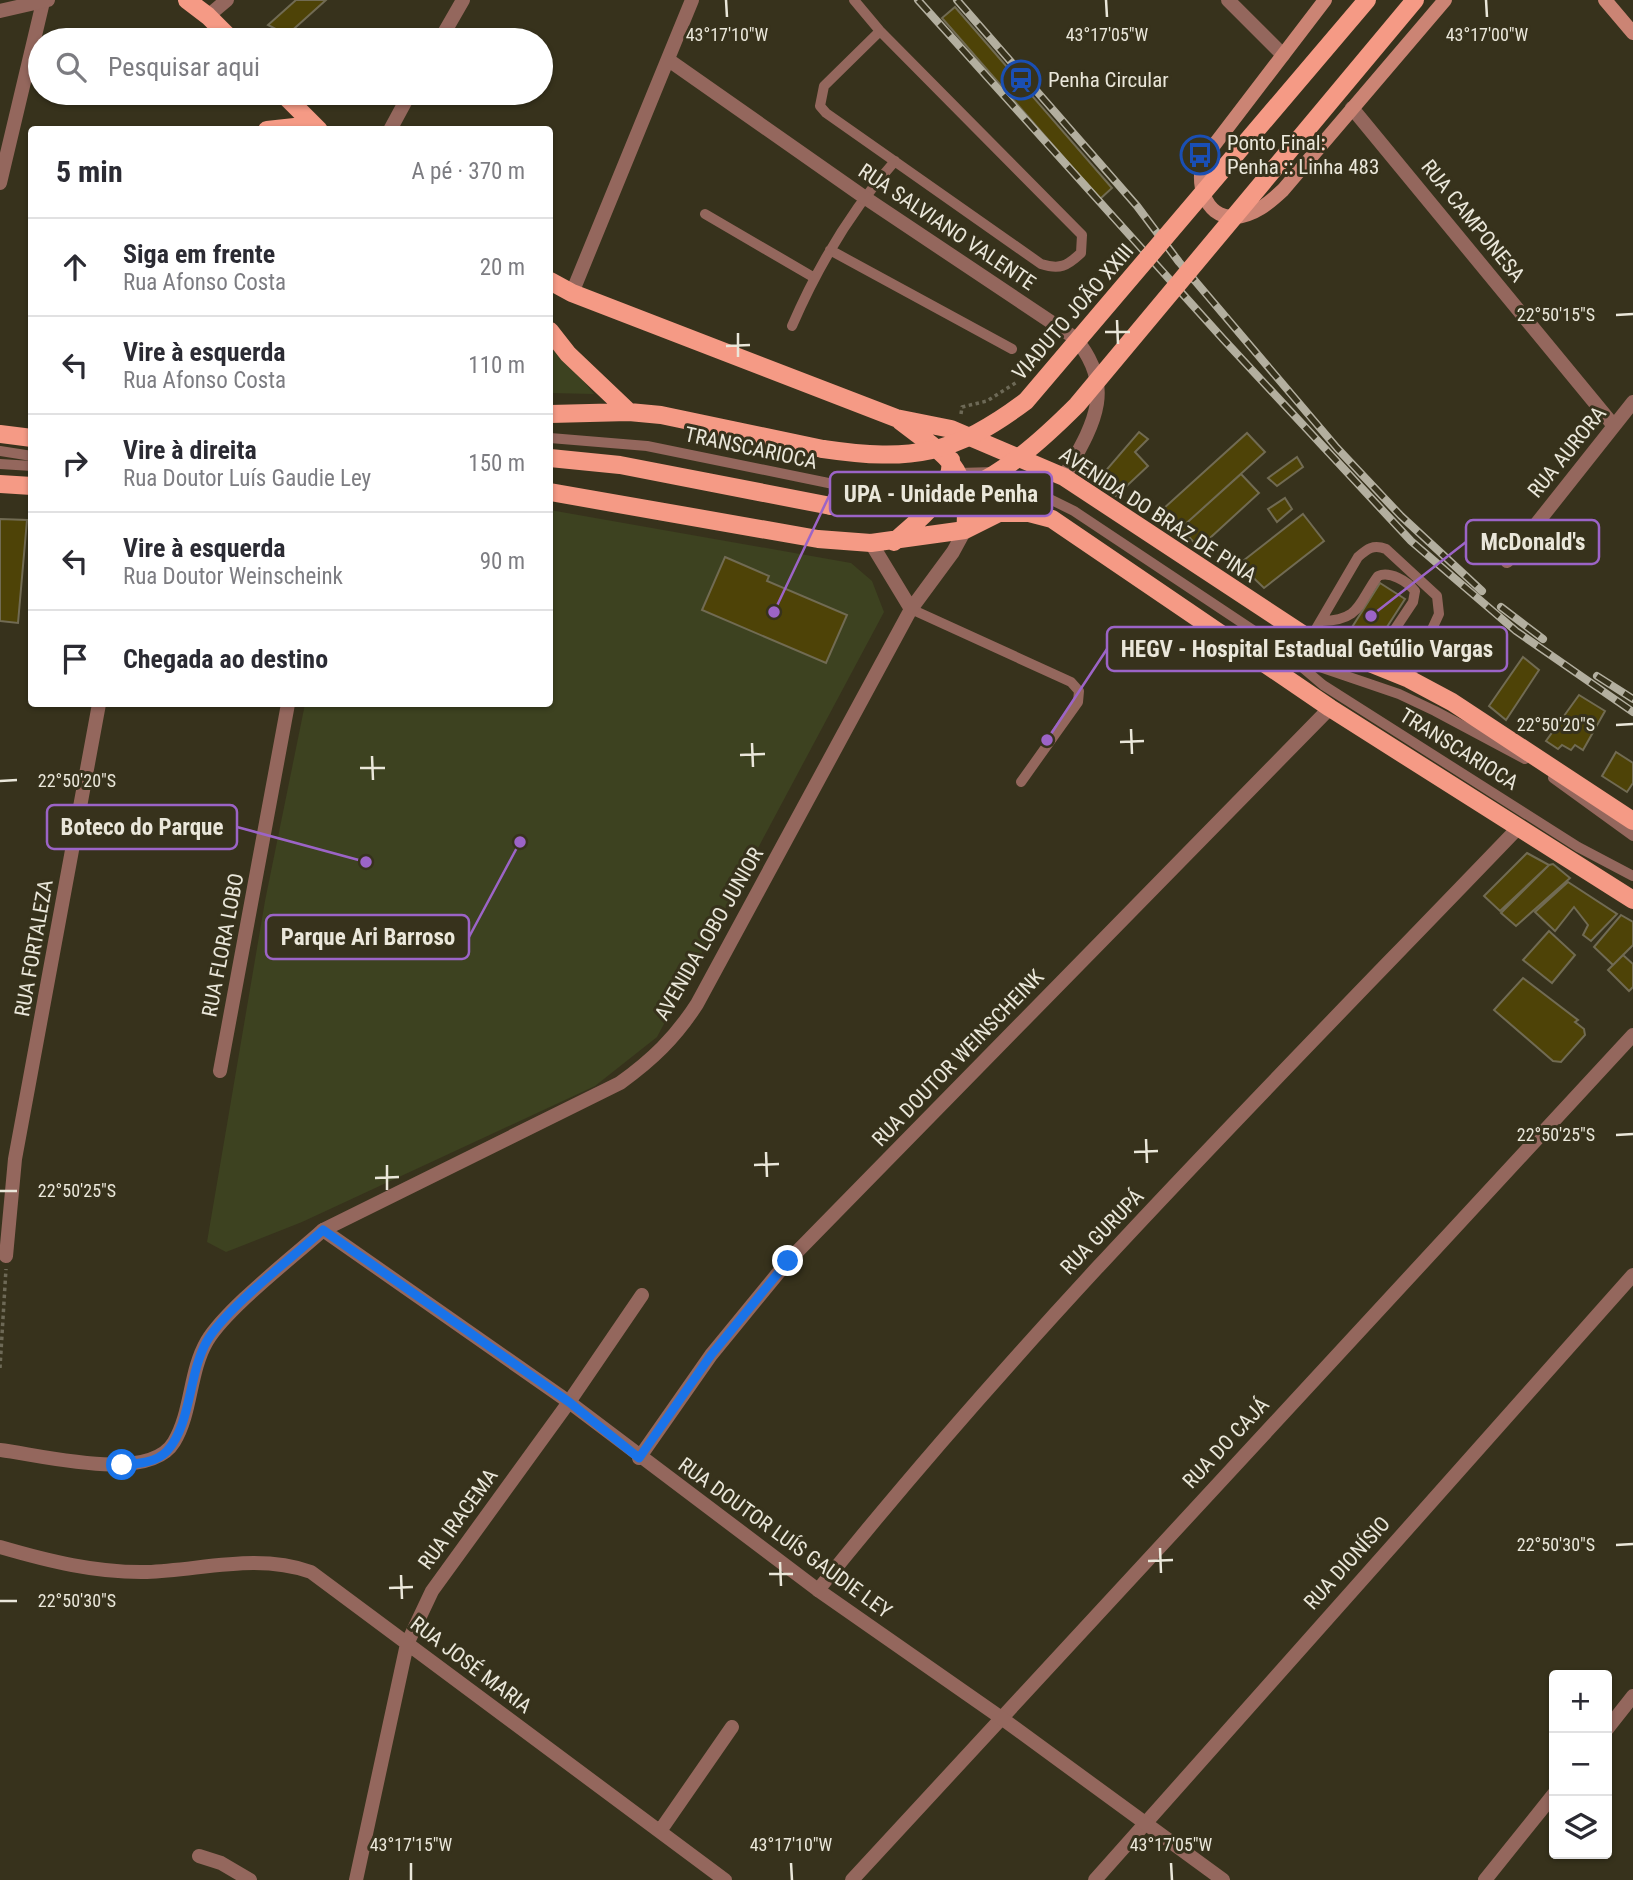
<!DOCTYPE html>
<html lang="pt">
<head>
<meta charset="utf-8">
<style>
  :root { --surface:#fff; --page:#f7f7f7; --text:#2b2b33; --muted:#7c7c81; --line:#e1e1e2 }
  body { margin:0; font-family:"Roboto Condensed",sans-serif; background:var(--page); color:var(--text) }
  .controls { position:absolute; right:21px; bottom:21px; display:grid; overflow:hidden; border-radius:7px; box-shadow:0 2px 5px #0004 }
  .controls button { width:63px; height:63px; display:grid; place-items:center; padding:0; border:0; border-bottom:2px solid var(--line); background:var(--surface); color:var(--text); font:35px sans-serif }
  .stop { position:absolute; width:21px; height:21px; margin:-16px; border:5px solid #1a73e8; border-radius:50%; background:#fff }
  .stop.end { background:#1a73e8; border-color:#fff; box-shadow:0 2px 7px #0008 }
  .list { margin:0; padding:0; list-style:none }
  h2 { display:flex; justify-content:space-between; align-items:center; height:91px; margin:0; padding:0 28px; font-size:30px }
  h2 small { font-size:23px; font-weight:400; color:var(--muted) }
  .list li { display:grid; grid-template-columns:46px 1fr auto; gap:21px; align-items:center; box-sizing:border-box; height:98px; padding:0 28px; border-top:2px solid var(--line) }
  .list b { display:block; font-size:26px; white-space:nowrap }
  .list p { margin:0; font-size:23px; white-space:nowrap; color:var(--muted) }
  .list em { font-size:23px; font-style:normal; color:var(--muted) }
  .icon { flex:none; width:38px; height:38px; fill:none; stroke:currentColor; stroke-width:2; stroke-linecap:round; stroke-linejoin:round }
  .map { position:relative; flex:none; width:1633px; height:1880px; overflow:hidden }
  .search { position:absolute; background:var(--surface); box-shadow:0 2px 5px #0004; left:28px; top:28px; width:525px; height:77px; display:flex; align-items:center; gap:18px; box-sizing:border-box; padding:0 24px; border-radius:38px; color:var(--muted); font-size:26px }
  .panel { position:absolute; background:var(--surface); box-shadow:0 2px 5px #0004; left:28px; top:126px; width:525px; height:581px; border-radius:7px }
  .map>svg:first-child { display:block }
  .green { fill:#3d4220 }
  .building { fill:#4e4307; stroke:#716b53; stroke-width:2 }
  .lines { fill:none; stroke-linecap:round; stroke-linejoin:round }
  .path { stroke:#6d6956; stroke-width:3.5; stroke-dasharray:3.5 3.5; stroke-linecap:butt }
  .service { stroke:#94675d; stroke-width:10 }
  .minor { stroke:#94675d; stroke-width:14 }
  .tertiary { stroke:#94675d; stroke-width:14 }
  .secondary { stroke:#cb8474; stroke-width:14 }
  .primary { stroke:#f59a85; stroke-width:18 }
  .rail-casing { stroke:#b3af9f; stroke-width:8 }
  .rail { stroke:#37321c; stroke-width:5; stroke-dasharray:16; stroke-linecap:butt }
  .primary-bridge { stroke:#f59a85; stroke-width:18 }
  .route { stroke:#1a73e8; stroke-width:9 }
  .ticks { fill:none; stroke:#eae7da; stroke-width:2.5 }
  .labels { text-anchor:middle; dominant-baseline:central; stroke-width:6; stroke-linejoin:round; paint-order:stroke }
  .poi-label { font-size:21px; fill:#eae7da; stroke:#37321c; text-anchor:start }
  .street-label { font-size:21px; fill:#eae7da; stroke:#37321c }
  .ticks-label { font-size:18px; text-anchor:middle; fill:#eae7da; stroke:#37321c; stroke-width:6; stroke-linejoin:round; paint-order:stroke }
  .leader { fill:none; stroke:#9c64c7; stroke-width:2.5 }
  .callout-dot { fill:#9c64c7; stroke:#37321c; stroke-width:2.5 }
  .callout { fill:#37321c; stroke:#9c64c7; stroke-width:2.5 }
  .callout-label { font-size:23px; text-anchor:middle; font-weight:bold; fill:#eae7da }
</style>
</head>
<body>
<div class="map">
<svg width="1633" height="1880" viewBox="0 0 1633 1880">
  <rect width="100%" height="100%" fill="#37321c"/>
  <path class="green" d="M 550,340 L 594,394 L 550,393 Z
    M 550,510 L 851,563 L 872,581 L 884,612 L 657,1037 L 595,1086 L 302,1222 L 226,1252 L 207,1242 L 265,901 L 305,704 L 550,704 Z"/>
  <path class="building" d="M 296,0 L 326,0 L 287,35 L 268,25 Z
    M 955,7 L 1112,188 L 1100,199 L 942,18 Z
    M 1139,432 L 1148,439 L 1135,452 L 1148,466 L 1116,496 L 1096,482 Z
    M 1247,433 L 1265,452 L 1181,528 L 1163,509 Z
    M 1297,457 L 1303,467 L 1277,486 L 1268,478 Z
    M 1241,474 L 1259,493 L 1199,548 L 1181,528 Z
    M 1285,498 L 1292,509 L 1277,522 L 1268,509 Z
    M 1303,514 L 1324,541 L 1264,588 L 1239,564 Z
    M 0,519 L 27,520 L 18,623 L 0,621 Z
    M 725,557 L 769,576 L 767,581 L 847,615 L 826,663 L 702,610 Z
    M 1380,583 L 1405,599 L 1374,647 L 1349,632 Z
    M 1523,657 L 1539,670 L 1506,720 L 1489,706 Z
    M 1579,695 L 1605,711 L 1583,750 L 1575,745 L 1571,750 L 1562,745 L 1558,749 L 1546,741 Z
    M 1616,752 L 1633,763 L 1633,783 L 1627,792 L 1602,776 Z
    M 1527,853 L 1549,865 L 1500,911 L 1484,896 Z
    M 1553,864 L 1570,878 L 1516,926 L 1501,913 L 1549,865 Z
    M 1568,882 L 1617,914 L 1591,941 L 1583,935 L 1588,925 L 1574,907 L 1555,931 L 1535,912 Z
    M 1621,915 L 1633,922 L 1633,945 L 1613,965 L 1594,947 Z
    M 1549,931 L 1575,955 L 1552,983 L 1523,960 Z
    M 1623,955 L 1633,964 L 1633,987 L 1629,991 L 1608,970 Z
    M 1523,978 L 1578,1020 L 1575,1022 L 1584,1029 L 1585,1035 L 1561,1062 L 1553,1061 L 1494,1010 Z"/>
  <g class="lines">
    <path class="path" d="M 961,414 L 962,407 L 987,401 L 1017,382
      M 0,1368 L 6,1269"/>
    <path class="service" d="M 854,0 L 880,31 L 1082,235 L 1081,253 C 1067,266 1060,270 1041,264 L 826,113 L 820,106 L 824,86 L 880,31
      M 705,214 L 813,277
      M 830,250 L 1012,349
      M 792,326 C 818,266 851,210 895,161
      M 550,438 L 647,446 L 843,486 L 895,488 L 958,473 L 995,472 L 1074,511 L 1271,642 L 1314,665 L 1399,694 L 1435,711 L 1525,759
      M 0,451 L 32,456
      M 0,464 L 32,466
      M 911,609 L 1071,682 L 1079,691 L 1078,702 L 1021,782
      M 1322,621 C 1361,620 1358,603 1378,576 C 1390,571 1407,581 1415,591 L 1413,602 L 1371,665
      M 1310,639 L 1358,557 C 1367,549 1373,544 1386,549 L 1437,596 L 1439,614 L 1409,679
      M 1290,657 L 1323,685 L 1578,847 L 1633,876
      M 1553,778 L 1633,836"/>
    <path class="minor" d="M 1228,0 L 1283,55
      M 208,16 L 227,0
      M 440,40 L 463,0
      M 670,61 L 864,197 L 1075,338 C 1118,389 1092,427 1064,477
      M 1352,108 L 1614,426
      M 390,130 L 410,93
      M 0,183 L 43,2
      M 572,293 L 692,0
      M 1507,561 L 1633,402
      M 220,1071 L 288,704
      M 6,1256 L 15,1159 L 99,704
      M 0,1450 C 41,1455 149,1484 174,1442 C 192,1412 189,1372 207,1341 C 227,1308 292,1258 323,1230
      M 639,1458 L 711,1355 L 788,1261 L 1330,708
      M 0,1547 C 48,1561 96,1573 147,1572 C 202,1570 257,1553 311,1572 L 725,1880
      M 818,1590 C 1034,1320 1280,1076 1519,827
      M 1607,1729 L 1633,1696
      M 660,1831 L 732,1727
      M 199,1856 L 221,1863 L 250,1880
      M 356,1880 L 407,1644 L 432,1591 L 569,1402 L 642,1295
      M 852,1880 L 1633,1035
      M 1095,1880 L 1633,1275
      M 1485,1880 L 1554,1794"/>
    <path class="tertiary" d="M 0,11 L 48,0
      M 965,530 L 953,552 L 911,609 L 697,1004 C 675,1038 652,1060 620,1083 L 323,1230 L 569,1402 L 818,1590 L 1000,1717 L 1223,1880
      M 871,543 L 911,609"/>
    <path class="secondary" d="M 1325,0 L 1205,157 C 1195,180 1203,217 1234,217 C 1254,216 1269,203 1283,190 L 1445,0
      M 1605,0 L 1633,33"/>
    <path class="primary" d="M 187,0 L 208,16 L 232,40
      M 282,93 L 319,130
      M 267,130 L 313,125
      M 550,281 L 572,293 L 896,418 L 951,429 L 1064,477 L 1310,639 L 1409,679 L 1452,702 L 1633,821
      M 550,331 L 568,354 L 629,412
      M 550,414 L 629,412 L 661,415 L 823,449
      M 900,421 C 945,456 972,466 965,530
      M 0,434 L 32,438
      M 550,458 L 620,465 L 831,506
      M 0,484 L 32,486
      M 550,492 L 818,539 L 871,543 L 965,530 L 999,513 L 1029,513 L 1052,519 L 1330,708 L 1633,900
      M 894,542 C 921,517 950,499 951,460"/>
    <defs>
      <path id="rail" d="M 918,0 L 1224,340 L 1411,541 L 1516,631 L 1633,712
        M 957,0 L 1137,206 L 1179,262 L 1337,448 L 1401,516 L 1482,591
        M 1501,607 L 1543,639
        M 1597,676 L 1633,699"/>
    </defs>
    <use href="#rail" class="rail-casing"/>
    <use href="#rail" class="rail"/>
    <path class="primary-bridge" d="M 823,449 C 912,462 954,455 1026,401 L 1367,0
      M 831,506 C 946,514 997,485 1077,405 L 1415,0"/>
  </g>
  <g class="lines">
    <path class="route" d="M 122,1465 C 137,1464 156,1463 167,1451 C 192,1423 188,1374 207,1341 C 226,1308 293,1257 323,1230 L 569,1402 L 639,1458 L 711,1355 L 788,1261"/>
  </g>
  <path class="ticks" d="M 726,0 L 727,17M 1106,0 L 1107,17M 1486,0 L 1487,17M 1616,315 L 1633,314M 1117,320 L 1118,344M 1105,332 L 1130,332M 738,333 L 738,357M 726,346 L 750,345M 1616,725 L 1633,724M 1131,729 L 1132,754M 1120,742 L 1144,741M 752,743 L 753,767M 740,755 L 765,754M 372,756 L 373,780M 360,768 L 385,768M 0,781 L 17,780M 1616,1135 L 1633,1134M 1146,1139 L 1147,1163M 766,1152 L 767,1177M 1134,1152 L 1158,1151M 387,1165 L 387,1190M 754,1165 L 779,1164M 375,1178 L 399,1177M 0,1191 L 17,1191M 1616,1545 L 1633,1544M 1160,1548 L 1161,1573M 1148,1561 L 1173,1560M 780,1562 L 781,1586M 769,1574 L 793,1574M 401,1575 L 402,1599M 389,1588 L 413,1587M 0,1601 L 17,1601M 411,1863 L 411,1880M 791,1863 L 792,1880M 1171,1863 L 1172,1880"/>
  <defs>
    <symbol id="station-ring" viewBox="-11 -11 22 22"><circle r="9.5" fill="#37321c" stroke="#1a4fb4" stroke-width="1.5"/><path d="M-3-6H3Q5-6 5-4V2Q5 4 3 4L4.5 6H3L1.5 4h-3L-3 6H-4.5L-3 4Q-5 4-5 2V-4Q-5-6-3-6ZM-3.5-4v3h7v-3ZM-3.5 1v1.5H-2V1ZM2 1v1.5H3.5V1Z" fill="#1a4fb4"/></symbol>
    <symbol id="bus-ring" viewBox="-11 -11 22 22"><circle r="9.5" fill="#37321c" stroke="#1a4fb4" stroke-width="1.5"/><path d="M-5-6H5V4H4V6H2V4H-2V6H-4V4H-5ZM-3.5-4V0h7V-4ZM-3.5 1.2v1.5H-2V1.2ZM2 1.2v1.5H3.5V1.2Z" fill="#1a4fb4"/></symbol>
  </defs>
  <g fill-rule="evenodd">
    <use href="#station-ring" x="999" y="58" width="44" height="44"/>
    <use href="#bus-ring" x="1178" y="133" width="44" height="44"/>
  </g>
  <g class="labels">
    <g class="poi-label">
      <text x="1048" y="80">Penha Circular</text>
      <text x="1227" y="143">Ponto Final:<tspan x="1227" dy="24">Penha :: Linha 483</tspan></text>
    </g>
    <g class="street-label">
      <text transform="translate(1473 221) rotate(51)">RUA CAMPONESA</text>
      <text transform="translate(947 227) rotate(34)">RUA SALVIANO VALENTE</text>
      <text transform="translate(1073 312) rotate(-49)">VIADUTO JOÃO XXIII</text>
      <text transform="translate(751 448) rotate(12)">TRANSCARIOCA</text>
      <text transform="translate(1567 452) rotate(-51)">RUA AURORA</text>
      <text transform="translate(1158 515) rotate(33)">AVENIDA DO BRAZ DE PINA</text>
      <text transform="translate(1459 749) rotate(32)">TRANSCARIOCA</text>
      <text transform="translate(709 934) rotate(-60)">AVENIDA LOBO JUNIOR</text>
      <text transform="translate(223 945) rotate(-79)">RUA FLORA LOBO</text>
      <text transform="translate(34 948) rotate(-80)">RUA FORTALEZA</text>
      <text transform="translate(958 1058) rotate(-46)">RUA DOUTOR WEINSCHEINK</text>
      <text transform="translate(1102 1232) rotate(-46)">RUA GURUPÁ</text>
      <text transform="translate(1226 1443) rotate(-47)">RUA DO CAJÁ</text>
      <text transform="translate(458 1519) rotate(-54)">RUA IRACEMA</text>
      <text transform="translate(785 1538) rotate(36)">RUA DOUTOR LUÍS GAUDIE LEY</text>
      <text transform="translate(1347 1563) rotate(-48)">RUA DIONÍSIO</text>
      <text transform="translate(471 1665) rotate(37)">RUA JOSÉ MARIA</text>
    </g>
  </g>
  <g class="ticks-label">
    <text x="727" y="41">43°17'10"W</text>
    <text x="1107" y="41">43°17'05"W</text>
    <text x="1487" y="41">43°17'00"W</text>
    <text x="1556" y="321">22°50'15"S</text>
    <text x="1556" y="731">22°50'20"S</text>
    <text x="77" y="787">22°50'20"S</text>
    <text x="1556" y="1141">22°50'25"S</text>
    <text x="77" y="1197">22°50'25"S</text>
    <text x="1556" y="1551">22°50'30"S</text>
    <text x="77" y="1607">22°50'30"S</text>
    <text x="411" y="1851">43°17'15"W</text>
    <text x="791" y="1851">43°17'10"W</text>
    <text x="1171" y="1851">43°17'05"W</text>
  </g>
  <path class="leader" d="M774 612L830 494M1371 616L1466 542M1047 740L1107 649M366 862L237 827M520 842L469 937"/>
  <g class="callout-dot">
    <circle cx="774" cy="612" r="7"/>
    <circle cx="1371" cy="616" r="7"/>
    <circle cx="1047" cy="740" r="7"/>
    <circle cx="366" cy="862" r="7"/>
    <circle cx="520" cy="842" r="7"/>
  </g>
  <g class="callout">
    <rect x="830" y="472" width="222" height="44" rx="7"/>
    <rect x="1466" y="520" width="133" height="44" rx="7"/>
    <rect x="1107" y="627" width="400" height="44" rx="7"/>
    <rect x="47" y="805" width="190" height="44" rx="7"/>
    <rect x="266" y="915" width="203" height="44" rx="7"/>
  </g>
  <g class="callout-label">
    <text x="941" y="502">UPA - Unidade Penha</text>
    <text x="1533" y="550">McDonald's</text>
    <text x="1307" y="657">HEGV - Hospital Estadual Getúlio Vargas</text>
    <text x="142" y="835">Boteco do Parque</text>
    <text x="368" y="945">Parque Ari Barroso</text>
  </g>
</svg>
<div class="controls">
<button>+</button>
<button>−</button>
<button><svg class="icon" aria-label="layers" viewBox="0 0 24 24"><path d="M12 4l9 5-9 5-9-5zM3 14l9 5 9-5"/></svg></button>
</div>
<div class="stop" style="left:122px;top:1465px"></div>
<div class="stop end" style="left:788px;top:1261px"></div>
<div class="search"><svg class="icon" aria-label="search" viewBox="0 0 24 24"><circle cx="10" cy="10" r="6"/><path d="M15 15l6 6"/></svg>Pesquisar aqui</div>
<section class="panel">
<h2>5 min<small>A pé · 370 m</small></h2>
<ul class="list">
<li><svg class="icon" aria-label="ahead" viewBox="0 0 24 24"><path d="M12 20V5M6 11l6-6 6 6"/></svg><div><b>Siga em frente</b><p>Rua Afonso Costa</p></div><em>20 m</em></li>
<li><svg class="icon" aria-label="left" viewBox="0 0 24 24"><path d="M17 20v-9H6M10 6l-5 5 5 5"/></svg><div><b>Vire à esquerda</b><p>Rua Afonso Costa</p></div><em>110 m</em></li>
<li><svg class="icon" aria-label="right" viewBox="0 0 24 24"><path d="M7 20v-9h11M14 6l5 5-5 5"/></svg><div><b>Vire à direita</b><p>Rua Doutor Luís Gaudie Ley</p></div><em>150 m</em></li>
<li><svg class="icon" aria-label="left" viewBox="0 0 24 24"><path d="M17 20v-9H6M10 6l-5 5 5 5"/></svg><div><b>Vire à esquerda</b><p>Rua Doutor Weinscheink</p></div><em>90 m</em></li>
<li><svg class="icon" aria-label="arrive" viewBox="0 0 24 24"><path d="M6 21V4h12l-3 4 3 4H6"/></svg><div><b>Chegada ao destino</b></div></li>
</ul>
</section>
</div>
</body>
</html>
